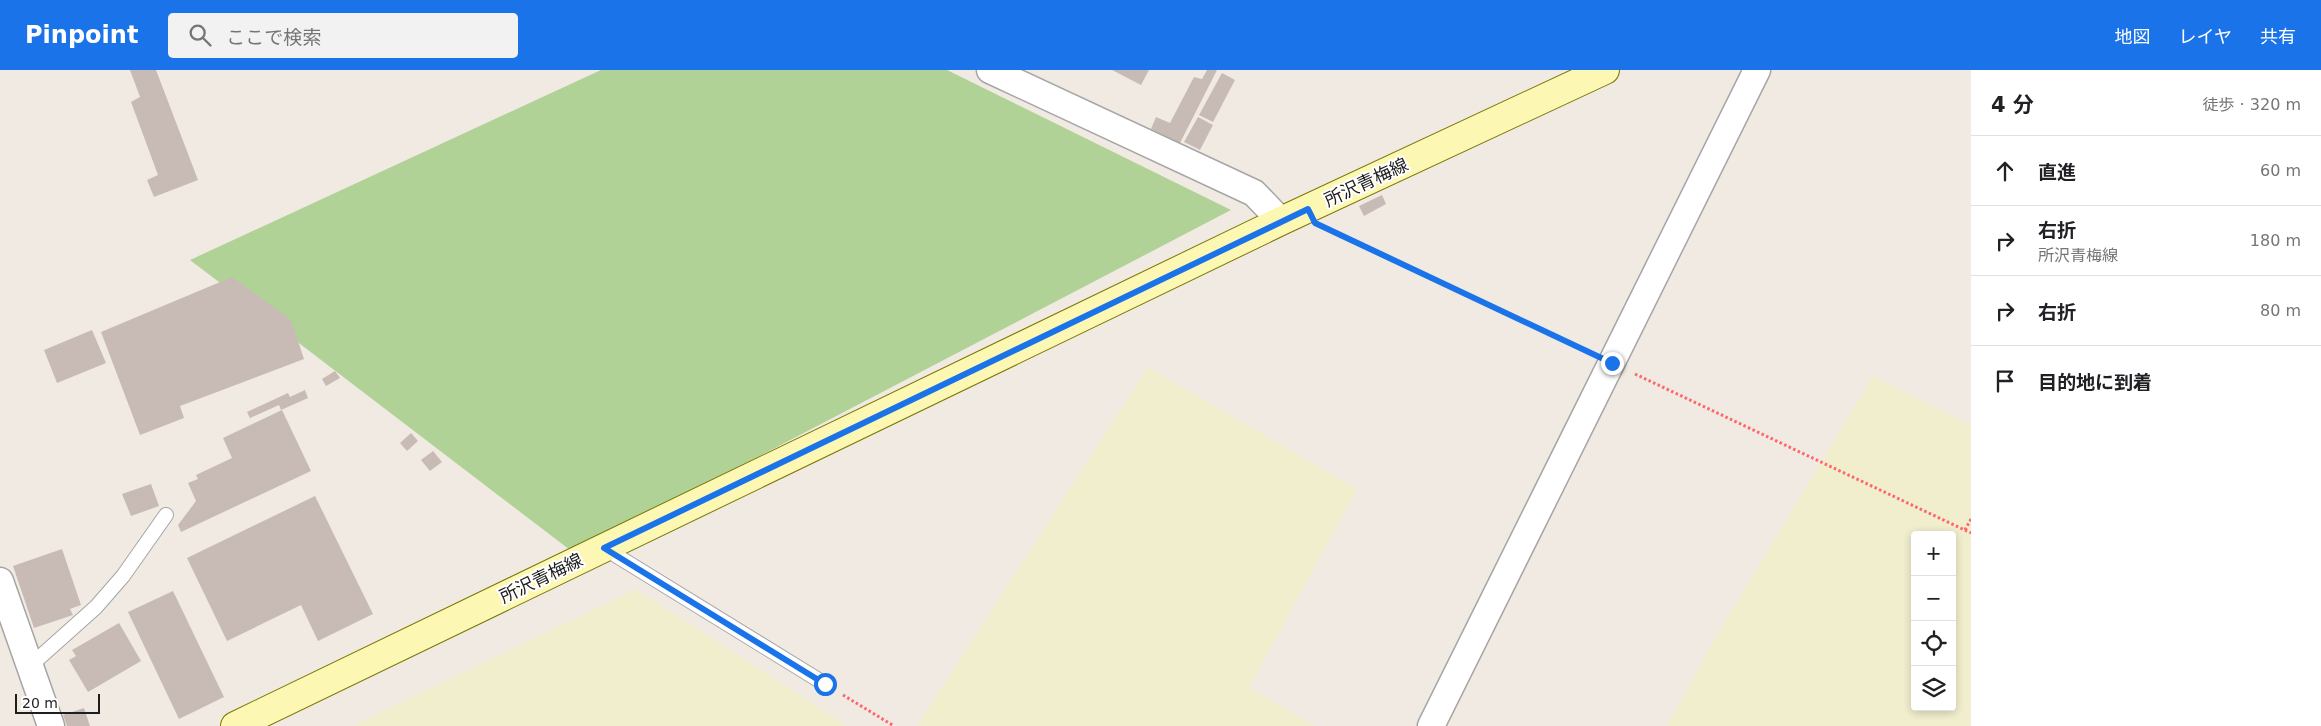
<!DOCTYPE html>
<html lang="ja">
<head>
<meta charset="utf-8">
<style>
  :root { --surface:#fff; --page:#f2f2f2; --text:#202124; --muted:#757577; --line:#e0e0e0; --accent:#1a73e8 }
  body { margin:0; font-family:"DejaVu Sans","Noto Sans JP",sans-serif; background:var(--page); color:var(--text) }
  .controls { position:absolute; right:15px; bottom:15px; display:grid; overflow:hidden; border-radius:5px; box-shadow:0 2px 8px #0003 }
  .controls button { width:45px; height:45px; display:grid; place-items:center; padding:0; border:0; border-bottom:1px solid var(--line); background:var(--surface); color:var(--text); font:25px sans-serif }
  .scale { position:absolute; left:15px; bottom:12px; width:85px; box-sizing:border-box; padding-left:5px; border:2px solid #1e1e1e; border-top:0; font-size:14px; line-height:18px; white-space:nowrap; color:#1e1e1e; -webkit-text-stroke:4px #fff; paint-order:stroke }
  .stop { position:absolute; width:15px; height:15px; margin:-11px; border:4px solid #1a73e8; border-radius:50%; background:#fff }
  .stop.end { background:#1a73e8; border-color:#fff; box-shadow:0 1px 5px #0008 }
  .list { margin:0; padding:0; list-style:none }
  h2 { display:flex; justify-content:space-between; align-items:center; height:65px; margin:0; padding:0 20px; font-size:21px }
  h2 small { font-size:16px; font-weight:400; color:var(--muted) }
  .list li { display:grid; grid-template-columns:32px 1fr auto; gap:15px; align-items:center; box-sizing:border-box; height:70px; padding:0 20px; border-top:1px solid var(--line) }
  .list b { display:block; font-size:19px; white-space:nowrap }
  .list p { margin:0; font-size:16px; white-space:nowrap; color:var(--muted) }
  .list em { font-size:16px; font-style:normal; color:var(--muted) }
  .icon { flex:none; width:28px; height:28px; fill:none; stroke:currentColor; stroke-width:2; stroke-linecap:round; stroke-linejoin:round }
  .map { position:relative; flex:none; width:1971px; height:656px; overflow:hidden }
  header { display:flex; align-items:center; gap:30px; box-sizing:border-box; height:70px; padding:0 25px; background:var(--accent); color:#fff }
  header strong { font-size:24px }
  nav { display:flex; gap:28px; margin-inline-start:auto; font-size:18px }
  .search { width:350px; height:45px; background:var(--page); display:flex; align-items:center; gap:12px; box-sizing:border-box; padding:0 18px; border-radius:5px; color:var(--muted); font-size:19px }
  main { display:flex }
  aside { flex:1; background:var(--surface) }
  .map>svg:first-child { display:block }
  .farmland { fill:#f0eecd; fill-rule:evenodd }
  .forest { fill:#b0d296 }
  .building { fill:#c8bbb6 }
  .lines { fill:none; stroke-linecap:round; stroke-linejoin:round }
  .service-casing { stroke:#a5a5a5; stroke-width:16 }
  .minor-casing { stroke:#a5a5a5; stroke-width:29 }
  .secondary-casing { stroke:#7a7700; stroke-width:30 }
  .path { stroke:#ff656b; stroke-width:3; stroke-dasharray:2.5 2.5; stroke-linecap:butt }
  .service { stroke:#fff; stroke-width:14 }
  .minor { stroke:#fff; stroke-width:26 }
  .secondary { stroke:#fdf7b4; stroke-width:28 }
  .route { stroke:#1a73e8; stroke-width:6 }
  .labels { text-anchor:middle; dominant-baseline:central; stroke-width:4; stroke-linejoin:round; paint-order:stroke }
  .street-label { font-size:18px; fill:#1e1e1e; stroke:#fff }
</style>
</head>
<body>
<header>
<strong>Pinpoint</strong>
<div class="search"><svg class="icon" aria-label="search" viewBox="0 0 24 24"><circle cx="10" cy="10" r="6"/><path d="M15 15l6 6"/></svg>ここで検索</div>
<nav><a>地図</a><a>レイヤ</a><a>共有</a></nav>
</header>
<main>
<div class="map">
<svg width="1971" height="656" viewBox="0 0 1971 656">
  <rect width="100%" height="100%" fill="#f0eae3"/>
  <path class="farmland" d="M 1148,297 L 1357,419 L 1249,618 L 1316,656 L 917,656 Z
    M 1873,306 L 1971,355 L 1971,656 L 1667,656 L 1711,575 ZM 1915,465 L 1952,465 L 1952,637 L 1915,637 Z
    M 636,519 L 847,656 L 352,656 Z"/>
  <path class="forest" d="M 601,0 L 947,0 L 1231,140 L 574,483 L 190,190 Z"/>
  <path class="building" d="M 130,0 L 156,0 L 198,110 L 154,127 L 147,110 L 158,105 L 131,32 L 140,27 Z
    M 1112,0 L 1149,0 L 1141,15 Z
    M 1207,0 L 1217,0 L 1180,73 L 1151,59 L 1156,47 L 1170,53 L 1194,7 L 1202,9 Z
    M 1222,3 L 1235,10 L 1213,52 L 1199,45 Z
    M 1198,47 L 1213,55 L 1200,80 L 1184,72 Z
    M 1382,125 L 1386,134 L 1364,146 L 1359,136 Z
    M 232,207 L 291,250 L 304,289 L 180,336 L 184,348 L 140,365 L 101,262 Z
    M 92,260 L 106,293 L 57,313 L 44,280 Z
    M 335,301 L 340,308 L 326,316 L 322,309 Z
    M 305,320 L 308,328 L 281,340 L 279,335 L 250,348 L 247,342 L 288,323 L 290,327 Z
    M 282,340 L 311,401 L 181,462 L 178,455 L 196,431 L 188,413 L 198,409 L 196,405 L 232,388 L 223,368 Z
    M 411,363 L 418,371 L 407,381 L 400,373 Z
    M 433,381 L 442,392 L 430,401 L 421,390 Z
    M 151,414 L 159,436 L 131,446 L 122,424 Z
    M 315,426 L 373,544 L 318,571 L 301,535 L 227,571 L 187,488 Z
    M 62,479 L 81,535 L 70,539 L 73,545 L 34,558 L 13,496 Z
    M 173,521 L 224,627 L 179,649 L 128,542 Z
    M 119,553 L 141,591 L 88,622 L 69,590 L 76,586 L 72,580 Z
    M 84,638 L 90,656 L 67,656 L 63,645 Z"/>
  <g class="lines">
    <defs>
      <path id="service" d="M 604,478 L 825,614
        M 30,596 L 96,537 L 123,506 L 166,445"/>
      <path id="minor" d="M 990,0 L 1254,123 L 1281,151
        M 0,511 L 51,656
        M 1431,656 L 1757,0"/>
      <path id="secondary" d="M 235,656 L 1281,151 L 1605,0"/>
    </defs>
    <use href="#service" class="service-casing"/>
    <use href="#minor" class="minor-casing"/>
    <use href="#secondary" class="secondary-casing"/>
    <path class="path" d="M 1330,160 L 1586,281
      M 1635,304 L 1971,463
      M 1965,460 L 1971,449
      M 843,625 L 894,656"/>
    <use href="#service" class="service"/>
    <use href="#minor" class="minor"/>
    <use href="#secondary" class="secondary"/>
  </g>
  <g class="lines">
    <path class="route" d="M 825,614 L 604,478 L 1308,139 L 1315,153 L 1612,293"/>
  </g>
  <g class="labels">
    <g class="street-label">
      <text transform="translate(1366 112) rotate(-25)">所沢青梅線</text>
      <text transform="translate(541 508) rotate(-26)">所沢青梅線</text>
    </g>
  </g>
</svg>
<div class="controls">
<button>+</button>
<button>−</button>
<button><svg class="icon" aria-label="locate" viewBox="0 0 24 24"><circle cx="12" cy="12" r="6"/><path d="M12 2v4M12 18v4M2 12h4M18 12h4"/></svg></button>
<button><svg class="icon" aria-label="layers" viewBox="0 0 24 24"><path d="M12 4l9 5-9 5-9-5zM3 14l9 5 9-5"/></svg></button>
</div>
<div class="scale">20 m</div>
<div class="stop" style="left:825px;top:614px"></div>
<div class="stop end" style="left:1612px;top:293px"></div>
</div>
<aside>
<h2>4 分<small>徒歩 · 320 m</small></h2>
<ul class="list">
<li><svg class="icon" aria-label="ahead" viewBox="0 0 24 24"><path d="M12 20V5M6 11l6-6 6 6"/></svg><div><b>直進</b></div><em>60 m</em></li>
<li><svg class="icon" aria-label="right" viewBox="0 0 24 24"><path d="M7 20v-9h11M14 6l5 5-5 5"/></svg><div><b>右折</b><p>所沢青梅線</p></div><em>180 m</em></li>
<li><svg class="icon" aria-label="right" viewBox="0 0 24 24"><path d="M7 20v-9h11M14 6l5 5-5 5"/></svg><div><b>右折</b></div><em>80 m</em></li>
<li><svg class="icon" aria-label="arrive" viewBox="0 0 24 24"><path d="M6 21V4h12l-3 4 3 4H6"/></svg><div><b>目的地に到着</b></div></li>
</ul>
</aside>
</main>
</body>
</html>
